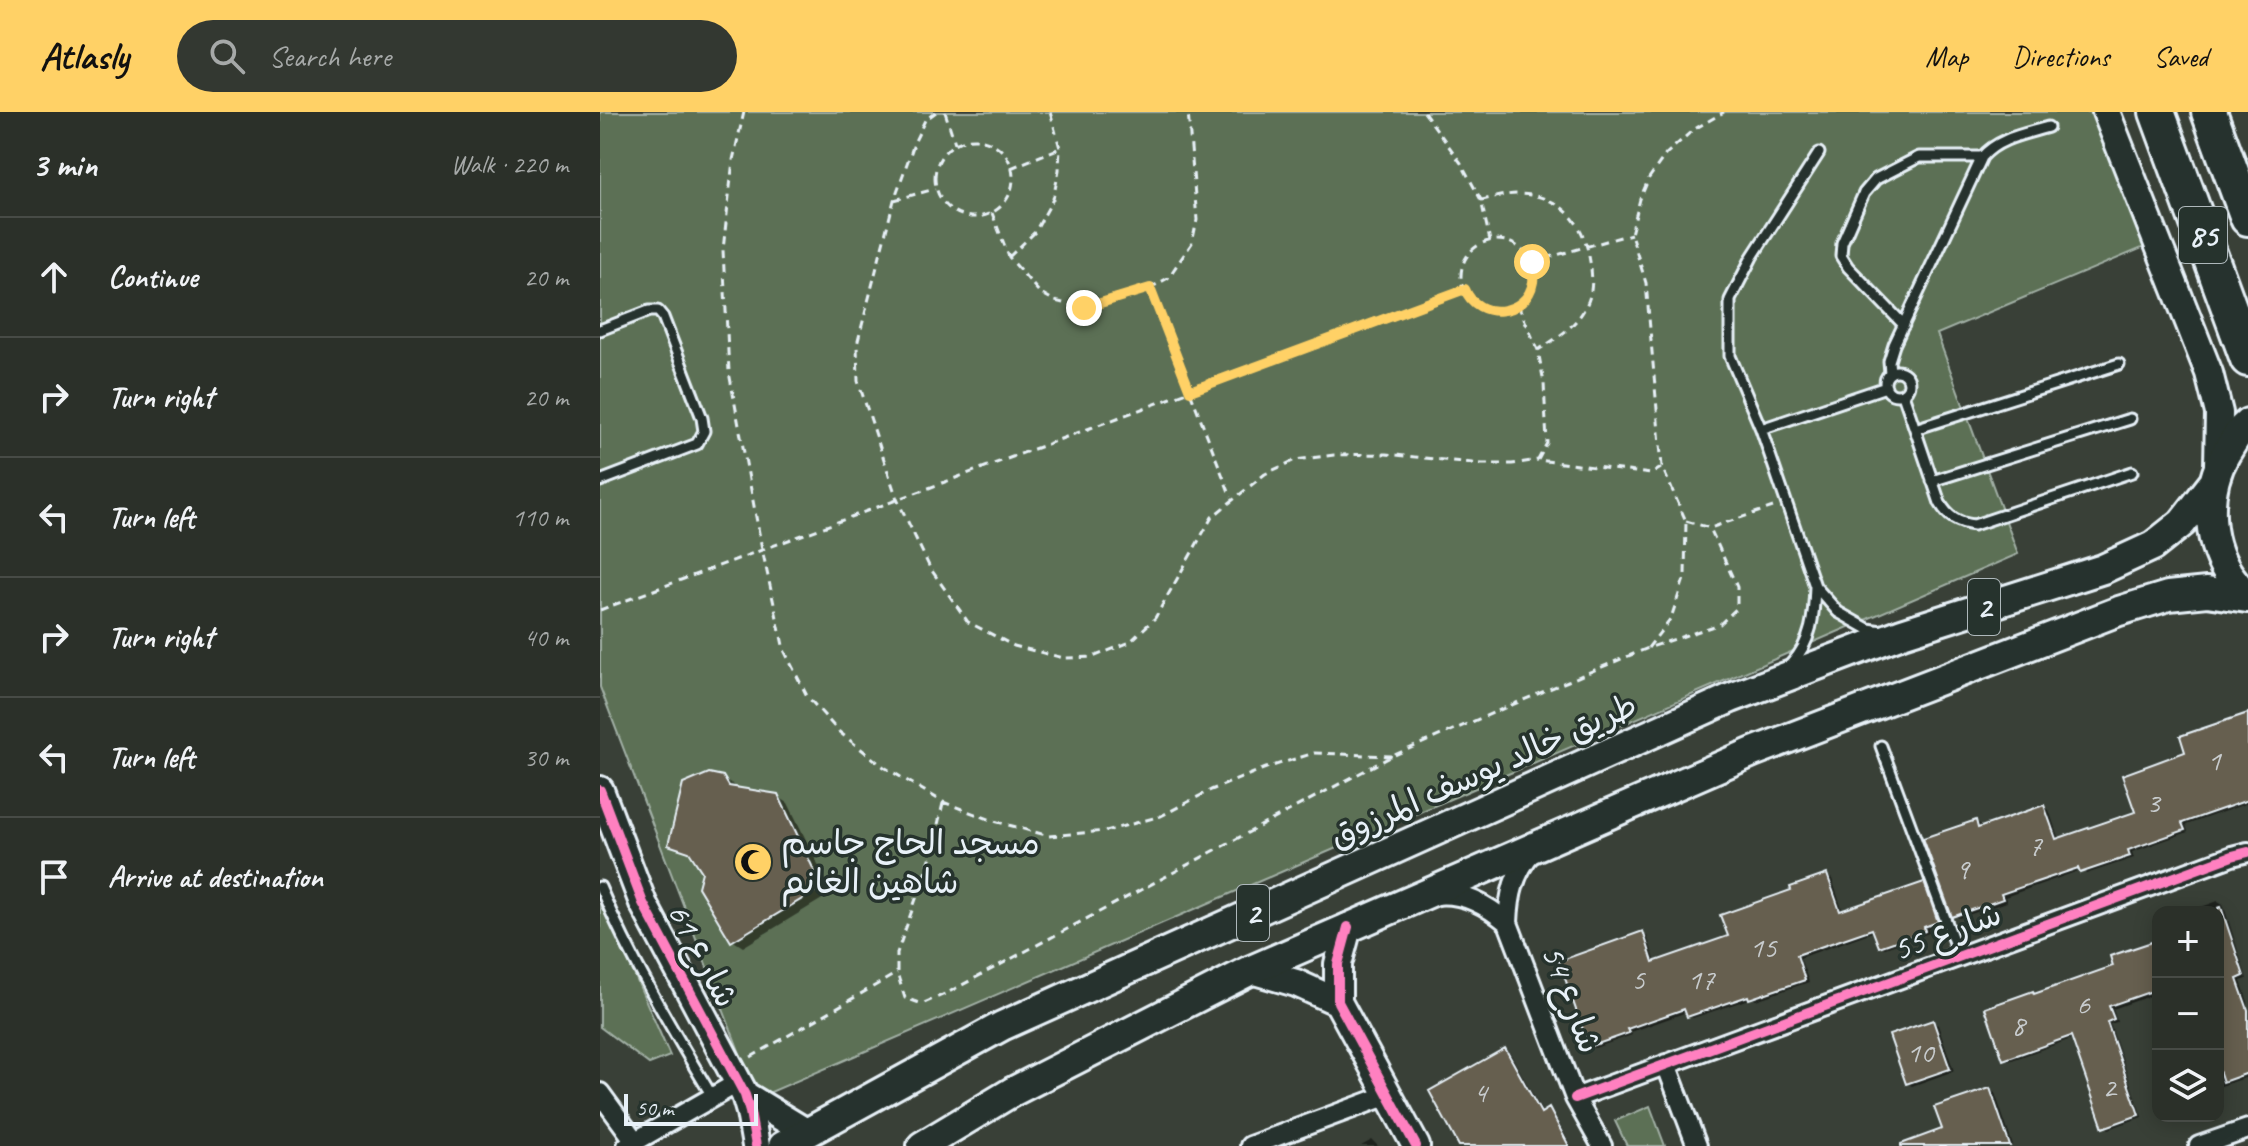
<!DOCTYPE html>
<html lang="en">
<head>
<meta charset="utf-8">
<style>
  :root { --surface:#2b3029; --page:#333831; --text:#f1f3f6; --muted:#a6a9a8; --line:#474b46; --accent:#ffd166 }
  body { margin:0; font-family:Caveat,"Playpen Sans Arabic",sans-serif; background:var(--page); color:var(--text) }
  .controls { position:absolute; right:24px; bottom:24px; display:grid; overflow:hidden; border-radius:16px; box-shadow:0 4px 20px #0003 }
  .controls button { width:72px; height:72px; display:grid; place-items:center; padding:0; border:0; border-bottom:2px solid var(--line); background:var(--surface); color:var(--text); font:40px sans-serif }
  .scale { position:absolute; left:24px; bottom:20px; width:134px; box-sizing:border-box; padding-left:8px; border:4px solid #e8f1f8; border-top:0; font-size:22px; line-height:28px; white-space:nowrap; color:#e8f1f8; -webkit-text-stroke:6px #26332d; paint-order:stroke }
  .stop { position:absolute; width:24px; height:24px; margin:-18px; border:6px solid #ffd166; border-radius:50%; background:#fff }
  .stop.end { background:#ffd166; border-color:#fff; box-shadow:0 2px 8px #0008 }
  .list { margin:0; padding:0; list-style:none }
  h2 { display:flex; justify-content:space-between; align-items:center; height:104px; margin:0; padding:0 32px; font-size:34px }
  h2 small { font-size:26px; font-weight:400; color:var(--muted) }
  .list li { display:grid; grid-template-columns:52px 1fr auto; gap:24px; align-items:center; box-sizing:border-box; height:120px; padding:0 32px; border-top:2px solid var(--line) }
  .list b { display:block; font-size:30px; white-space:nowrap }
  .list em { font-size:26px; font-style:normal; color:var(--muted) }
  .icon { flex:none; width:44px; height:44px; fill:none; stroke:currentColor; stroke-width:2; stroke-linecap:round; stroke-linejoin:round }
  .map { position:relative; flex:none; width:1648px; height:1034px; overflow:hidden }
  header { display:flex; align-items:center; gap:48px; box-sizing:border-box; height:112px; padding:0 40px; background:var(--accent); color:#111 }
  header strong { font-size:38px }
  nav { display:flex; gap:44px; margin-inline-start:auto; font-size:28px }
  .search { width:560px; height:72px; background:var(--page); display:flex; align-items:center; gap:20px; box-sizing:border-box; padding:0 28px; border-radius:44px; color:var(--muted); font-size:30px }
  main { display:flex }
  aside { flex:1; background:var(--surface) }
  .map>svg:first-child { display:block }
  .green { fill:#5c7054; stroke:#a2b0a6; stroke-width:2 }
  .shadow { fill:#0007 }
  .building { fill:#665f4f; stroke:#e8f1f8; stroke-width:2 }
  .lines { fill:none; stroke-linecap:round; stroke-linejoin:round }
  .lane-casing { stroke:#e8f1f8; stroke-width:15 }
  .street-casing { stroke:#e8f1f8; stroke-width:24 }
  .secondary-casing { stroke:#e8f1f8; stroke-width:32 }
  .primary-casing { stroke:#e8f1f8; stroke-width:34 }
  .highway-casing { stroke:#e8f1f8; stroke-width:40 }
  .path { stroke:#e8f1f8; stroke-width:3; stroke-dasharray:8 6; stroke-linecap:butt }
  .lane { stroke:#26332d; stroke-width:9 }
  .street { stroke:#26332d; stroke-width:18 }
  .secondary { stroke:#26332d; stroke-width:26 }
  .primary { stroke:#26332d; stroke-width:28 }
  .highway { stroke:#26332d; stroke-width:34 }
  .cycleway-casing { stroke:#26332d; stroke-width:15 }
  .cycleway { stroke:#ff80c0; stroke-width:10 }
  .route { stroke:#ffd166; stroke-width:10 }
  .labels { text-anchor:middle; dominant-baseline:central; stroke-width:7; stroke-linejoin:round; paint-order:stroke }
  .number-label { font-size:30px; fill:#c8ccce }
  .shield { fill:#26332d; stroke:#aeb8bb; stroke-width:2 }
  .shield-label { font-size:32px; font-weight:bold; fill:#e8f1f8 }
  .street-label { font-size:34px; fill:#e8f1f8; stroke:#26332d }
  .poi-label { font-size:34px; fill:#e8f1f8; stroke:#26332d; text-anchor:start }
</style>
</head>
<body>
<header>
<strong>Atlasly</strong>
<div class="search"><svg class="icon" aria-label="search" viewBox="0 0 24 24"><circle cx="10" cy="10" r="6"/><path d="M15 15l6 6"/></svg>Search here</div>
<nav><a>Map</a><a>Directions</a><a>Saved</a></nav>
</header>
<main>
<aside>
<h2>3 min<small>Walk · 220 m</small></h2>
<ul class="list">
<li><svg class="icon" aria-label="ahead" viewBox="0 0 24 24"><path d="M12 20V5M6 11l6-6 6 6"/></svg><div><b>Continue</b></div><em>20 m</em></li>
<li><svg class="icon" aria-label="right" viewBox="0 0 24 24"><path d="M7 20v-9h11M14 6l5 5-5 5"/></svg><div><b>Turn right</b></div><em>20 m</em></li>
<li><svg class="icon" aria-label="left" viewBox="0 0 24 24"><path d="M17 20v-9H6M10 6l-5 5 5 5"/></svg><div><b>Turn left</b></div><em>110 m</em></li>
<li><svg class="icon" aria-label="right" viewBox="0 0 24 24"><path d="M7 20v-9h11M14 6l5 5-5 5"/></svg><div><b>Turn right</b></div><em>40 m</em></li>
<li><svg class="icon" aria-label="left" viewBox="0 0 24 24"><path d="M17 20v-9H6M10 6l-5 5 5 5"/></svg><div><b>Turn left</b></div><em>30 m</em></li>
<li><svg class="icon" aria-label="arrive" viewBox="0 0 24 24"><path d="M6 21V4h12l-3 4 3 4H6"/></svg><div><b>Arrive at destination</b></div></li>
</ul>
</aside>
<div class="map">
<svg width="1648" height="1034" viewBox="0 0 1648 1034">
  <rect width="100%" height="100%" fill="#394037"/>
  <filter id="ink" filterUnits="userSpaceOnUse"><feTurbulence type="fractalNoise" baseFrequency=".0125" numOctaves="2"/><feDisplacementMap in="SourceGraphic" scale="16" xChannelSelector="R" yChannelSelector="G"/><feConvolveMatrix kernelMatrix="1 2 1 2 8 2 1 2 1" color-interpolation-filters="sRGB"/></filter>
  <g filter="url(#ink)">
    <path class="green" d="M 0,0 L 1513,0 L 1559,129 L 1337,222 L 1418,442 L 157,986 L 0,575 Z
      M 0,784 L 70,944 L 49,952 L 0,915 Z
      M 1050,994 L 1065,1034 L 1027,1034 L 1015,1009 Z"/>
    <path class="shadow" d="M 1648,603 L 1648,691 L 1586,713 L 1588,720 L 1532,740 L 1534,746 L 1486,762 L 1481,758 L 1405,785 L 1407,790 L 1359,806 L 1354,803 L 1376,710 L 1380,712 L 1382,717 L 1444,695 L 1449,698 L 1459,728 L 1537,701 L 1588,642 Z
      M 122,666 L 134,673 L 136,678 L 177,684 L 188,691 L 232,781 L 143,835 L 132,828 L 104,760 L 93,742 L 70,732 Z
      M 1227,764 L 1232,767 L 1243,800 L 1323,772 L 1328,775 L 1342,812 L 1328,817 L 1329,821 L 1285,836 L 1280,834 L 1275,819 L 1200,846 L 1209,870 L 1156,888 L 1152,886 L 1093,906 L 1088,904 L 1087,900 L 1031,920 L 1032,923 L 995,936 L 990,934 L 1042,821 L 1047,824 L 1056,851 L 1130,825 Z
      M 1618,789 L 1623,792 L 1647,867 L 1641,869 L 1648,890 L 1648,965 L 1618,975 L 1618,800 L 1587,800 Z
      M 1558,830 L 1558,881 L 1513,897 L 1517,910 L 1510,912 L 1542,1005 L 1509,1017 L 1505,1014 L 1474,926 L 1409,949 L 1405,947 L 1433,881 L 1437,883 L 1516,856 Z
      M 1333,910 L 1338,913 L 1354,959 L 1312,974 L 1307,971 Z
      M 905,938 L 910,941 L 943,1001 L 949,998 L 953,1001 L 971,1034 L 861,1034 Z
      M 1390,978 L 1395,981 L 1413,1034 L 1300,1034 L 1344,1019 Z
      M 772,1028 L 778,1034 L 761,1034 Z"/>
    <path class="building" d="M 1648,601 L 1648,688 L 1582,711 L 1585,718 L 1528,738 L 1530,744 L 1480,761 L 1478,756 L 1401,782 L 1403,787 L 1352,805 L 1323,726 L 1376,708 L 1378,716 L 1444,693 L 1456,727 L 1535,700 L 1522,663 L 1585,640 L 1580,624 Z
      M 109,661 L 123,664 L 129,674 L 178,682 L 222,775 L 131,830 L 98,775 L 102,760 L 89,740 L 68,733 L 83,672 Z
      M 1227,762 L 1240,799 L 1324,770 L 1338,810 L 1324,815 L 1325,819 L 1279,835 L 1272,817 L 1197,843 L 1205,868 L 1149,887 L 1148,884 L 1087,905 L 1084,897 L 1027,917 L 1029,921 L 989,935 L 959,849 L 1043,819 L 1053,850 L 1128,824 L 1120,803 L 1191,778 L 1190,775 Z
      M 1621,795 L 1644,864 L 1637,867 L 1648,898 L 1648,961 L 1623,970 L 1618,955 L 1618,796 Z
      M 1558,828 L 1558,877 L 1509,894 L 1514,907 L 1507,910 L 1539,1003 L 1503,1016 L 1471,924 L 1403,948 L 1385,896 L 1433,879 L 1434,882 L 1513,854 L 1510,844 Z
      M 1333,908 L 1350,957 L 1306,972 L 1289,923 Z
      M 905,936 L 941,1001 L 949,996 L 969,1034 L 859,1034 L 829,979 Z
      M 1390,976 L 1410,1034 L 1301,1034 L 1301,1032 L 1342,1017 L 1334,995 Z"/>
    <g class="lines">
      <defs>
        <path id="lane" d="M 1219,41 L 1152,145 L 1130,188 L 1130,244 L 1161,317 L 1215,474 L 1238,500 L 1268,517 L 1282,519
          M 1304,213 L 1248,155 L 1241,144 L 1242,131 L 1264,81 L 1276,67 L 1319,45 L 1382,45
          M 0,218 L 49,199 L 58,199 L 63,205 L 102,306 L 104,319 L 97,332 L 0,369
          M1285 271a12 12 0 1 1 24 0a12 12 0 1 1-24 0Z
          M 1290,261 L 1289,249 L 1294,233 L 1382,45 C 1398,26 1425,22 1448,15
          M 1303,282 L 1340,391 C 1348,405 1358,411 1374,413 L 1532,360
          M 1161,317 L 1286,275
          M 1315,317 L 1519,252
          M 1332,369 L 1530,307
          M 1191,552 C 1212,530 1214,503 1215,474
          M 1281,634 L 1359,844
          M 0,775 C 31,848 71,916 112,984"/>
        <path id="street" d="M 933,739 C 914,760 909,783 908,811 L 975,986 L 1002,1034
          M 835,783 C 864,780 887,793 908,811
          M 1066,952 L 1097,1034
          M 0,981 L 35,1029
          M 975,986 L 1632,744 L 1648,740
          M 27,1034 L 139,970
          M 650,1034 L 788,983
          M 1599,1034 L 1648,1017"/>
        <path id="secondary" d="M 1506,0 L 1609,261 L 1619,301 L 1618,354
          M 0,678 L 43,791 L 145,983 L 150,1000 L 156,1034
          M 748,815 L 738,852 L 738,890 L 816,1034
          M 651,858 L 696,871 L 738,890
          M 145,983 L 206,1020"/>
        <path id="primary" d="M 1648,311 C 1638,319 1633,330 1626,341 C 1605,377 1606,426 1628,461 C 1634,470 1641,478 1648,486
          M 183,1034 L 402,914 L 1131,586 L 1302,521 L 1503,457 L 1553,434 L 1582,411 L 1614,370
          M 322,1034 L 412,980 L 651,858 L 1153,640 L 1519,499 L 1568,484 L 1607,480 L 1647,486"/>
        <path id="highway" d="M 1557,0 L 1648,247
          M 1609,0 L 1648,106"/>
      </defs>
      <use href="#lane" class="lane-casing"/>
      <use href="#street" class="street-casing"/>
      <use href="#secondary" class="secondary-casing"/>
      <use href="#primary" class="primary-casing"/>
      <use href="#highway" class="highway-casing"/>
      <path class="path" d="M 144,0 L 133,48 L 123,138 L 129,260 L 162,437 L 184,538 L 207,584 L 238,619 L 284,655 L 343,690 L 394,709 L 449,724 L 506,719 L 561,704 L 611,678 L 666,656 L 714,641 L 792,644
        M 336,0 L 325,8 L 315,29 L 294,88 L 257,233 L 258,269 L 297,387 L 330,456 L 368,510 L 414,534 L 464,546 L 493,545 L 530,530 L 555,506 L 612,405 L 665,362 L 695,348 L 734,343 L 786,342 L 882,352 L 912,352 L 938,348
        M 345,0 L 355,31
        M 824,0 L 861,51 L 881,88 L 890,129
        M335 66a39 39 0 1 1 78 0a39 39 0 1 1-78 0Z
        M 411,56 L 460,36
        M 294,88 L 335,77
        M 881,88 C 892,86 906,82 917,82 C 957,82 982,106 989,144 C 992,160 994,177 987,192 C 977,214 957,226 938,238
        M 392,101 L 409,145 L 439,180 L 455,189 L 484,196 L 550,176 L 568,166 L 592,131 L 597,108 L 588,0
        M861 164a36 36 0 1 1 72 0a36 36 0 1 1-72 0Z
        M 409,145 L 435,120 L 453,87 L 459,58 L 460,36 L 450,0
        M 932,150 L 1031,122
        M 550,176 L 631,385
        M 918,193 L 938,238 L 944,271 L 947,331 L 938,348 L 1051,362 L 1061,356
        M 1086,409 L 1110,416 L 1173,395
        M 0,498 L 865,177
        M 1048,536 L 1071,506 L 1085,464 L 1086,409 L 1062,355 L 1046,171 L 1031,122 L 1040,87 L 1049,66 L 1066,42 L 1093,18 L 1124,0
        M 343,691 L 330,747 L 297,841 L 297,861 L 305,886 L 322,892 L 347,881 L 792,644 L 968,569 L 1048,536 L 1120,512 L 1137,496 L 1137,475 L 1110,416
        M 151,945 L 297,861"/>
      <use href="#lane" class="lane"/>
      <use href="#street" class="street"/>
      <use href="#secondary" class="secondary"/>
      <use href="#primary" class="primary"/>
      <use href="#highway" class="highway"/>
      <defs>
        <path id="cycleway" d="M 0,678 L 43,791 L 145,983 L 150,1000 L 156,1034
          M 748,815 L 738,852 L 738,890 L 816,1034
          M 975,986 L 1632,744 L 1648,740"/>
      </defs>
      <use href="#cycleway" class="cycleway-casing"/>
      <use href="#cycleway" class="cycleway"/>
    </g>
  </g>
  <g class="lines" filter="url(#ink)">
    <path class="route" d="M 484,196 L 550,176 L 590,279 L 865,177 C 877,209 927,205 933,170 C 934,165 932,156 932,150"/>
  </g>
  <defs>
    <symbol id="mosque-disc" viewBox="-11 -11 22 22"><circle r="9.5" fill="#ffd166" stroke="#26332d"/><path d="M3.5-4.9A6 6 0 1 0 3.5 4.9A5 5 0 1 1 3.5-4.9Z" fill="#111"/></symbol>
  </defs>
  <g fill-rule="evenodd">
    <use href="#mosque-disc" x="131" y="728" width="44" height="44"/>
  </g>
  <g class="labels">
    <g class="number-label">
      <text x="1614" y="648">1</text>
      <text x="1553" y="690">3</text>
      <text x="1435" y="733">7</text>
      <text x="1362" y="757">9</text>
      <text x="1163" y="835">15</text>
      <text x="1038" y="867">5</text>
      <text x="1101" y="867">17</text>
      <text x="1483" y="892">6</text>
      <text x="1418" y="913">8</text>
      <text x="1320" y="940">10</text>
      <text x="1509" y="975">2</text>
      <text x="880" y="980">4</text>
    </g>
    <g class="shield">
      <rect x="1579" y="95" width="48" height="56" rx="6"/>
      <rect x="1368" y="467" width="32" height="56" rx="6"/>
      <rect x="637" y="773" width="32" height="56" rx="6"/>
    </g>
    <g class="shield-label">
      <text x="1603" y="123">85</text>
      <text x="1384" y="495">2</text>
      <text x="653" y="801">2</text>
    </g>
    <g class="street-label">
      <text transform="translate(883 658) rotate(-24)">طريق خالد يوسف المرزوق</text>
      <text transform="translate(1347 819) rotate(-20)">شارع 55</text>
      <text transform="translate(103 843) rotate(62)">شارع 61</text>
      <text transform="translate(972 887) rotate(69)">شارع 54</text>
    </g>
    <g class="poi-label">
      <text x="181" y="730">مسجد الحاج جاسم<tspan x="181" dy="39">شاهين الغانم</tspan></text>
    </g>
  </g>
</svg>
<div class="controls">
<button>+</button>
<button>−</button>
<button><svg class="icon" aria-label="layers" viewBox="0 0 24 24"><path d="M12 4l9 5-9 5-9-5zM3 14l9 5 9-5"/></svg></button>
</div>
<div class="scale">50 m</div>
<div class="stop" style="left:932px;top:150px"></div>
<div class="stop end" style="left:484px;top:196px"></div>
</div>
</main>
</body>
</html>
